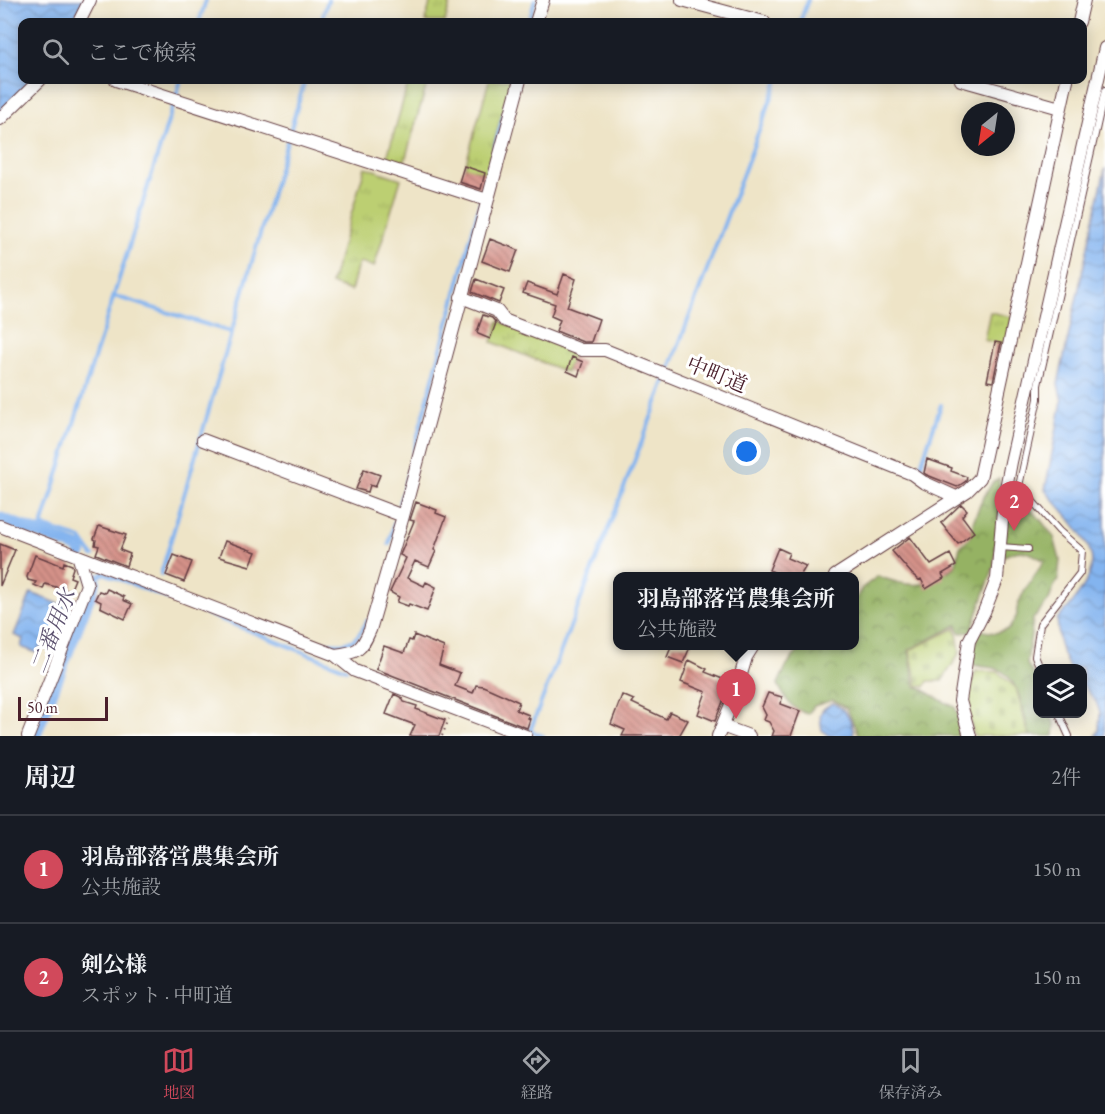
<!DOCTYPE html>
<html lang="ja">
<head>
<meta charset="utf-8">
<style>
  :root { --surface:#171b24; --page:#242831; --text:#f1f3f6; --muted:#9ea1a6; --line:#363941; --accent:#d1495b }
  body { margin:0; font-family:"EB Garamond","Noto Serif JP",serif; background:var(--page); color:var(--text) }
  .controls { position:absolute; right:18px; bottom:18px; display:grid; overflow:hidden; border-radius:12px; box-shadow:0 3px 15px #0003 }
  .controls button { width:54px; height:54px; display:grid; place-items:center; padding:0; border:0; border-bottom:2px solid var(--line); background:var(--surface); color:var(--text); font:30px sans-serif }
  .compass { position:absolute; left:961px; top:102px; width:54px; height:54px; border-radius:50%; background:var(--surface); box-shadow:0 3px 15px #0003; rotate:210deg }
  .scale { position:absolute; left:18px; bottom:15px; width:90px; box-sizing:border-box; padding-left:6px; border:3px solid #4a1f2b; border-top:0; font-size:16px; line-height:21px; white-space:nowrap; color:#4a1f2b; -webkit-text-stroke:4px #fff; paint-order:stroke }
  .you { position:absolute; left:747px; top:452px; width:21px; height:21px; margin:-15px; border:4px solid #fff; border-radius:50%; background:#1a73e8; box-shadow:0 0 0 9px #1a73e833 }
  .badge { display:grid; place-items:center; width:39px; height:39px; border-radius:50%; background:var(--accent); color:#fff; font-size:20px; font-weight:700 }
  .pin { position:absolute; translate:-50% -50px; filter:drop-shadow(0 2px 3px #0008) }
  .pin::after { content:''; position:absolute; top:32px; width:21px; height:18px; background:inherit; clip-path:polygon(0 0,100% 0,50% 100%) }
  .popup { position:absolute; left:613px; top:572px; width:246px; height:78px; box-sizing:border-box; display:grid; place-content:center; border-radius:12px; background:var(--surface); filter:drop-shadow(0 2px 4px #0005); font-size:20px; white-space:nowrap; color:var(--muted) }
  .popup b { font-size:22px; color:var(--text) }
  .popup::after { content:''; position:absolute; left:50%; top:100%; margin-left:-12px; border:12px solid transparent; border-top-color:var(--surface) }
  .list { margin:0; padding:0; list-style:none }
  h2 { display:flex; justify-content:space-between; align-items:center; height:78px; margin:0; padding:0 24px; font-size:26px }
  h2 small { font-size:20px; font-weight:400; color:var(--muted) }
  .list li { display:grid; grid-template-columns:39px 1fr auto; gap:18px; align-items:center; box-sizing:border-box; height:108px; padding:0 24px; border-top:2px solid var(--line) }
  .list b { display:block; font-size:22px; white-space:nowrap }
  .list p { margin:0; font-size:20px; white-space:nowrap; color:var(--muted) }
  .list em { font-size:20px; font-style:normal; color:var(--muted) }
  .icon { flex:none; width:33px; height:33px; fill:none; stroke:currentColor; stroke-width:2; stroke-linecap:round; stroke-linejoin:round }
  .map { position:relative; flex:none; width:1105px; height:736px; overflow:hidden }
  .search { position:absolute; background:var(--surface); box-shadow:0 3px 15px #0003; left:18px; right:18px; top:18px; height:66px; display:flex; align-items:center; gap:15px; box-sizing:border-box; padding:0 21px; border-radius:12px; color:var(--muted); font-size:22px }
  .sheet { height:294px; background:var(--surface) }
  nav { display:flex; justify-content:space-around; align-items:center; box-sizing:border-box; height:84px; border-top:2px solid var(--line); background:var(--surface); font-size:16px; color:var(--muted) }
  nav a { display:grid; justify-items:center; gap:3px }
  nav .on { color:var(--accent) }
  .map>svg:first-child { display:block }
  .grass { fill:url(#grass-tufts); stroke:#83774e; stroke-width:1.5 }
  .forest { fill:url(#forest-crowns); stroke:#706848; stroke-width:1.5 }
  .cemetery { fill:url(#cemetery-stones); stroke:#83774e; stroke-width:1.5 }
  .water { fill:url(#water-waves); stroke:#666a8d; stroke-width:1.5 }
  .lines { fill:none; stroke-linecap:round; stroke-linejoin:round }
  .stream { stroke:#83b4ef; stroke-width:4 }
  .canal { stroke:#83b4ef; stroke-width:12 }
  .building { fill:url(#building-back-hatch) }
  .lane-casing { stroke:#633d42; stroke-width:8 }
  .street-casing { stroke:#633d42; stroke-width:14 }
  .path { stroke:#633d42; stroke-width:2; stroke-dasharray:1.5 4.5; stroke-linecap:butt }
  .lane { stroke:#fff; stroke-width:6 }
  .street { stroke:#fff; stroke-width:12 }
  .labels { text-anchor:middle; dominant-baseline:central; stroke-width:6; stroke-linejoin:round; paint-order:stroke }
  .street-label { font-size:21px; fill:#4a1f2b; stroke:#fff }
  .water-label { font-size:22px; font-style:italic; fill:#5e5370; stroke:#fff }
</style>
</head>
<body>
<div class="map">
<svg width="1105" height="736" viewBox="0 0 1105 736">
  <defs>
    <pattern id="grass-tufts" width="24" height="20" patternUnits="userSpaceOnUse" patternTransform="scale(1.5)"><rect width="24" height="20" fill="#bccf72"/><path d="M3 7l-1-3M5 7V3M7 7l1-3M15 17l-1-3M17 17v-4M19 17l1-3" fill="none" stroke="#a3b163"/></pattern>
    <pattern id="forest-crowns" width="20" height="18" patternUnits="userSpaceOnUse" patternTransform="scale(1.5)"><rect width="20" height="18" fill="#95b264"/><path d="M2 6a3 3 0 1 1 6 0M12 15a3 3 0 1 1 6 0" fill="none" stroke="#7c9053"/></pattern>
    <pattern id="cemetery-stones" width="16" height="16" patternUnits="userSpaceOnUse" patternTransform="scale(1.5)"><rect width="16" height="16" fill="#bccf72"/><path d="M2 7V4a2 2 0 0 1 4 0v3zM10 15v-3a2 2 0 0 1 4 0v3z" fill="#a3b163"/></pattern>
    <pattern id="water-waves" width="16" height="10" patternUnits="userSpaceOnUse" patternTransform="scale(1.5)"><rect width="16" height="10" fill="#83b4ef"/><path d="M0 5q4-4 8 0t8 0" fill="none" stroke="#6d92c2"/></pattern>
    <pattern id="building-back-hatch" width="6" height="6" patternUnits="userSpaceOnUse" patternTransform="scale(1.5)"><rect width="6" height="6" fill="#d59289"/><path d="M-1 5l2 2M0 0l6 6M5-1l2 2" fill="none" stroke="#af7770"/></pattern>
  </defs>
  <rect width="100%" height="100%" fill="#fff"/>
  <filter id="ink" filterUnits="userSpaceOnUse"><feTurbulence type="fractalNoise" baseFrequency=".0167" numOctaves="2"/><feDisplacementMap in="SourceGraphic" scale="12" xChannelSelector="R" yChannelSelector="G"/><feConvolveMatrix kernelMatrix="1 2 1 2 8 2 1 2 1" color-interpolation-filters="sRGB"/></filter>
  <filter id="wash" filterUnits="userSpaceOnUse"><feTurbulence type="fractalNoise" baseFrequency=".008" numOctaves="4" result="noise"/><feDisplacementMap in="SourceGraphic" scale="24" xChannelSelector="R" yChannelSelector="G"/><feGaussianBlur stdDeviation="1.35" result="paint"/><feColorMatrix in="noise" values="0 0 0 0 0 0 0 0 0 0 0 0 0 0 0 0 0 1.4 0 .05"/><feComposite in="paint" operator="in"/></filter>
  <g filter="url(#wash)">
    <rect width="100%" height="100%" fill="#eee4c7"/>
    <path class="grass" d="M 431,0 L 451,0 L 445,22 L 425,22 Z
      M 409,80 L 428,80 L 403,167 L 386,161 Z
      M 489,80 L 511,80 L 486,173 L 465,167 Z
      M 365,167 L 401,179 L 374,267 L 361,262 L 358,264 L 351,291 L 331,284 Z
      M 990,312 L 1012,317 L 1006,345 L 984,340 Z
      M 499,321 L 574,352 L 566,372 L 492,342 Z"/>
    <path class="forest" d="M 999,478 L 1000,499 L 994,566 L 971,632 L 960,633 L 957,625 L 909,650 L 915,686 C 930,691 938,701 955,707 L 966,736 L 859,736 L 847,709 L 833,700 L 814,706 L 808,714 C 791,709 785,699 778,684 L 787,665 L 802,646 L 855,646 L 855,601 L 862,588 L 878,576 C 914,590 924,587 955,567 L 960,547 L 972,535 L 973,522 L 982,500 L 992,483 Z
      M 1009,490 L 1040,519 L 1054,537 L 1060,560 L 1058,580 L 1054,586 L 1049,600 L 1033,619 L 1027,664 L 1037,680 L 1038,714 L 1049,714 L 1055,724 L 1054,736 L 1030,736 C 1024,716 1020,677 997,669 C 988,666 979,668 969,663 L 972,641 L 979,630 L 995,633 L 1009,629 L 1017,615 C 1014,601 1036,575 1044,561 C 1028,550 1020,548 1002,557 Z"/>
    <path class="cemetery" d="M 956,628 L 960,652 L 942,681 L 928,681 L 925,687 L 917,685 L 910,650 Z
      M 976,671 L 998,672 L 1016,688 L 1029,736 L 974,736 L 965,699 Z"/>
    <path class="water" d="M 0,0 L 84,0 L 72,22 L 22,22 L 22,80 L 31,80 L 0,112 Z
      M 1105,168 L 1105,736 L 1096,736 L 1099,730 L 1100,712 L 1096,702 L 1083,685 L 1082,668 L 1069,668 L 1060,647 L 1057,619 C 1071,606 1097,575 1091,555 C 1086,533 1059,508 1045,490 L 1062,401 L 1058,384 Z
      M 31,593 L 65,606 L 48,650 L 40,646 L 37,653 L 21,647 L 23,639 L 14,635 Z
      M 833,703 C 848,711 852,720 854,736 L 830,736 L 822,730 C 819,715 818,710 833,703 Z"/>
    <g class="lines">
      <path class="stream" d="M 199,22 L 206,0
        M 321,22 L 328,0
        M 529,22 L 535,0
        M 800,22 L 808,0
        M 114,296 L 231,332
        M 918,474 L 941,405
        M 398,510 L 513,80
        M 389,544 L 395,520
        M 93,556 L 81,539 L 42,526 L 181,80
        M 161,574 L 305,80
        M 94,580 L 104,573 L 346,669
        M 326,643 C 349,646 357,642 367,621
        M 543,736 L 530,731 L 666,379 L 778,80"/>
      <path class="canal" d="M 0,518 L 79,548 L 81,553
        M 35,736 L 95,582 L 92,576"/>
    </g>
    <g id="blocks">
      <path class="building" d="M 464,166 L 485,173 L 481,189 L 459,182 Z
        M 490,239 L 518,250 L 510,272 L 482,261 Z
        M 564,274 L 576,279 L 567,307 L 599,319 L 591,342 L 583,342 L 556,331 L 560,320 L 551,316 L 555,304 L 523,293 L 527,283 L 557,294 Z
        M 476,279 L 504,290 L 499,303 L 472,292 Z
        M 483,315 L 492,318 L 496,323 L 490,339 L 478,334 L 477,332 Z
        M 995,342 L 1001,343 L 993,382 L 987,381 Z
        M 572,357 L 583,362 L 578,376 L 567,371 Z
        M 927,459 L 952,468 L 951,471 L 967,477 L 966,481 L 957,487 L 927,475 L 924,473 Z
        M 364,469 L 380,475 L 375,487 L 370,485 L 368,492 L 356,489 Z
        M 416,502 L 437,510 L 436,513 L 446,517 L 434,550 L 436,551 L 429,567 L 415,561 L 407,578 L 424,586 L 426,582 L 436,587 L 427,611 L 409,604 L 408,606 L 397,602 L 399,597 L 390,592 L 406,558 L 400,555 L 414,521 L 410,520 Z
        M 961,504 L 967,510 L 962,516 L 974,532 L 958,544 L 941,523 Z
        M 99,526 L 126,535 L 120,550 L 130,554 L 126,566 L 96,554 L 99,546 L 95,545 L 96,540 L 94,539 Z
        M 910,537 L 931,565 L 950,554 L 956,566 L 942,574 L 944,578 L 926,589 L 921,579 L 919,580 L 912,574 L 892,551 Z
        M 225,541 L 256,552 L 250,566 L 219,557 Z
        M 0,544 L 15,550 L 0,586 Z
        M 778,548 L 789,553 L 787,558 L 806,566 L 800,576 L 784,576 L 769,570 Z
        M 35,555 L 63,566 L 64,562 L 72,565 L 73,568 L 70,577 L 75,579 L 70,591 L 45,584 L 43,589 L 34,585 L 36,582 L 28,580 L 27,577 Z
        M 174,555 L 192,562 L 184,582 L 166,575 Z
        M 107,589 L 124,597 L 123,600 L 132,604 L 125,619 L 100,607 L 101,602 L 95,599 L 99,591 L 105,593 Z
        M 414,635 L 444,647 L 439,665 L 460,673 L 455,686 L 473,693 L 476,685 L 483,686 L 519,702 L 516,710 L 529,715 L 528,718 L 530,719 L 527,728 L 376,669 L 384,646 L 404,653 L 409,640 L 412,641 Z
        M 672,645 L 691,645 L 683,663 L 667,657 Z
        M 689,660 L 707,669 L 705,672 L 725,680 L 722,688 L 727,692 L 715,721 L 698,714 L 706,692 L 681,682 Z
        M 768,693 L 782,697 L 781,704 L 800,711 L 791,736 L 772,736 L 774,731 L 769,722 L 764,720 L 766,715 L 762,707 Z
        M 394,694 L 402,698 L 404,702 L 417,706 L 416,709 L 445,720 L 439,736 L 410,736 L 415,725 L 386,714 Z
        M 622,695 L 634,700 L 632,703 L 666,719 L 670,712 L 688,720 L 679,736 L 622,736 L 625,730 L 611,724 Z"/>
    </g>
  </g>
  <g filter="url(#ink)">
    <use href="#blocks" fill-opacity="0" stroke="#633d42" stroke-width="1.5"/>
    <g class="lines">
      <defs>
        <path id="lane" d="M 1000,547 L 1028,549
          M 1040,668 L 1035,656 L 1040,624 L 1080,573 L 1082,551 L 1059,531 L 1019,486 L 1038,399 L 1038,385 L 1105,90
          M 1059,714 L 1069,736"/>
        <path id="street" d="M 682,0 L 764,22
          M 79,22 L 90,0
          M 536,22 L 543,0
          M 1079,22 L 1084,0
          M 116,80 L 487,200
          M 961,80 L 1060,108
          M 0,119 L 40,80
          M 461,297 L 497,311 L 504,320 L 581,350 L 605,350 L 912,474 L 923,482 L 956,497
          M 203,440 L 403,516
          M 0,526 L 335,655 L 355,671 L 526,736
          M 835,576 L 967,491 L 980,478 L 1067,80
          M 335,655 C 358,652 361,651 370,630 L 403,516 L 520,80
          M 722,726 L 749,736
          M 28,736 L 87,585 L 79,558
          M 718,736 L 735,695 L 746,657 L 753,646
          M 970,736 L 960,701 L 969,641 L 984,612 L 997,579 L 1004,499 L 1011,462 L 1105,48"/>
      </defs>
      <use href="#lane" class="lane-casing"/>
      <use href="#street" class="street-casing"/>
      <path class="path" d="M 442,736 L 449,719"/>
      <use href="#lane" class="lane"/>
      <use href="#street" class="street"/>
    </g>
  </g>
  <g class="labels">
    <g class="street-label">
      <text transform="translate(717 374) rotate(22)">中町道</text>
    </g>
    <g class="water-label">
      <text transform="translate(53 631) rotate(-69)">二番用水</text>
    </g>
  </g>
</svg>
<div class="controls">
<button><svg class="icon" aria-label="layers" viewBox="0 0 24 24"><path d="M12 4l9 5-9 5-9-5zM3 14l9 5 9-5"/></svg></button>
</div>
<svg class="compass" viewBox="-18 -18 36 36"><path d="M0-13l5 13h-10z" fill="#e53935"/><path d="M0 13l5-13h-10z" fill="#9ea1a6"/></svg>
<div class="scale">50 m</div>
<div class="you"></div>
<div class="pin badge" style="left:736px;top:719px">1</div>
<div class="popup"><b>羽島部落営農集会所</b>公共施設</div>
<div class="pin badge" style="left:1014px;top:531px">2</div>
<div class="search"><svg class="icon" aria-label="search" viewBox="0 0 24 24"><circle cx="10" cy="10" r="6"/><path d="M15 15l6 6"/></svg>ここで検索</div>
</div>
<section class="sheet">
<h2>周辺<small>2件</small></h2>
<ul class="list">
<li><span class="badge">1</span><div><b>羽島部落営農集会所</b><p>公共施設</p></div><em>150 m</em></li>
<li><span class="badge">2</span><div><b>剣公様</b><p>スポット · 中町道</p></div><em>150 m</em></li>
</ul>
</section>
<nav>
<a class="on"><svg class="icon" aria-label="map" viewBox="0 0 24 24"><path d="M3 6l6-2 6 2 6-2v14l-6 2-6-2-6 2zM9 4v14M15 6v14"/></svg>地図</a>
<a><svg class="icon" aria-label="directions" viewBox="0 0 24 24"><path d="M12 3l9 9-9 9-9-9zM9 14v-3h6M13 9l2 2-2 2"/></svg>経路</a>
<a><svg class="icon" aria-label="saved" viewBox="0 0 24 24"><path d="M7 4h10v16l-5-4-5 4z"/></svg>保存済み</a>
</nav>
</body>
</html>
